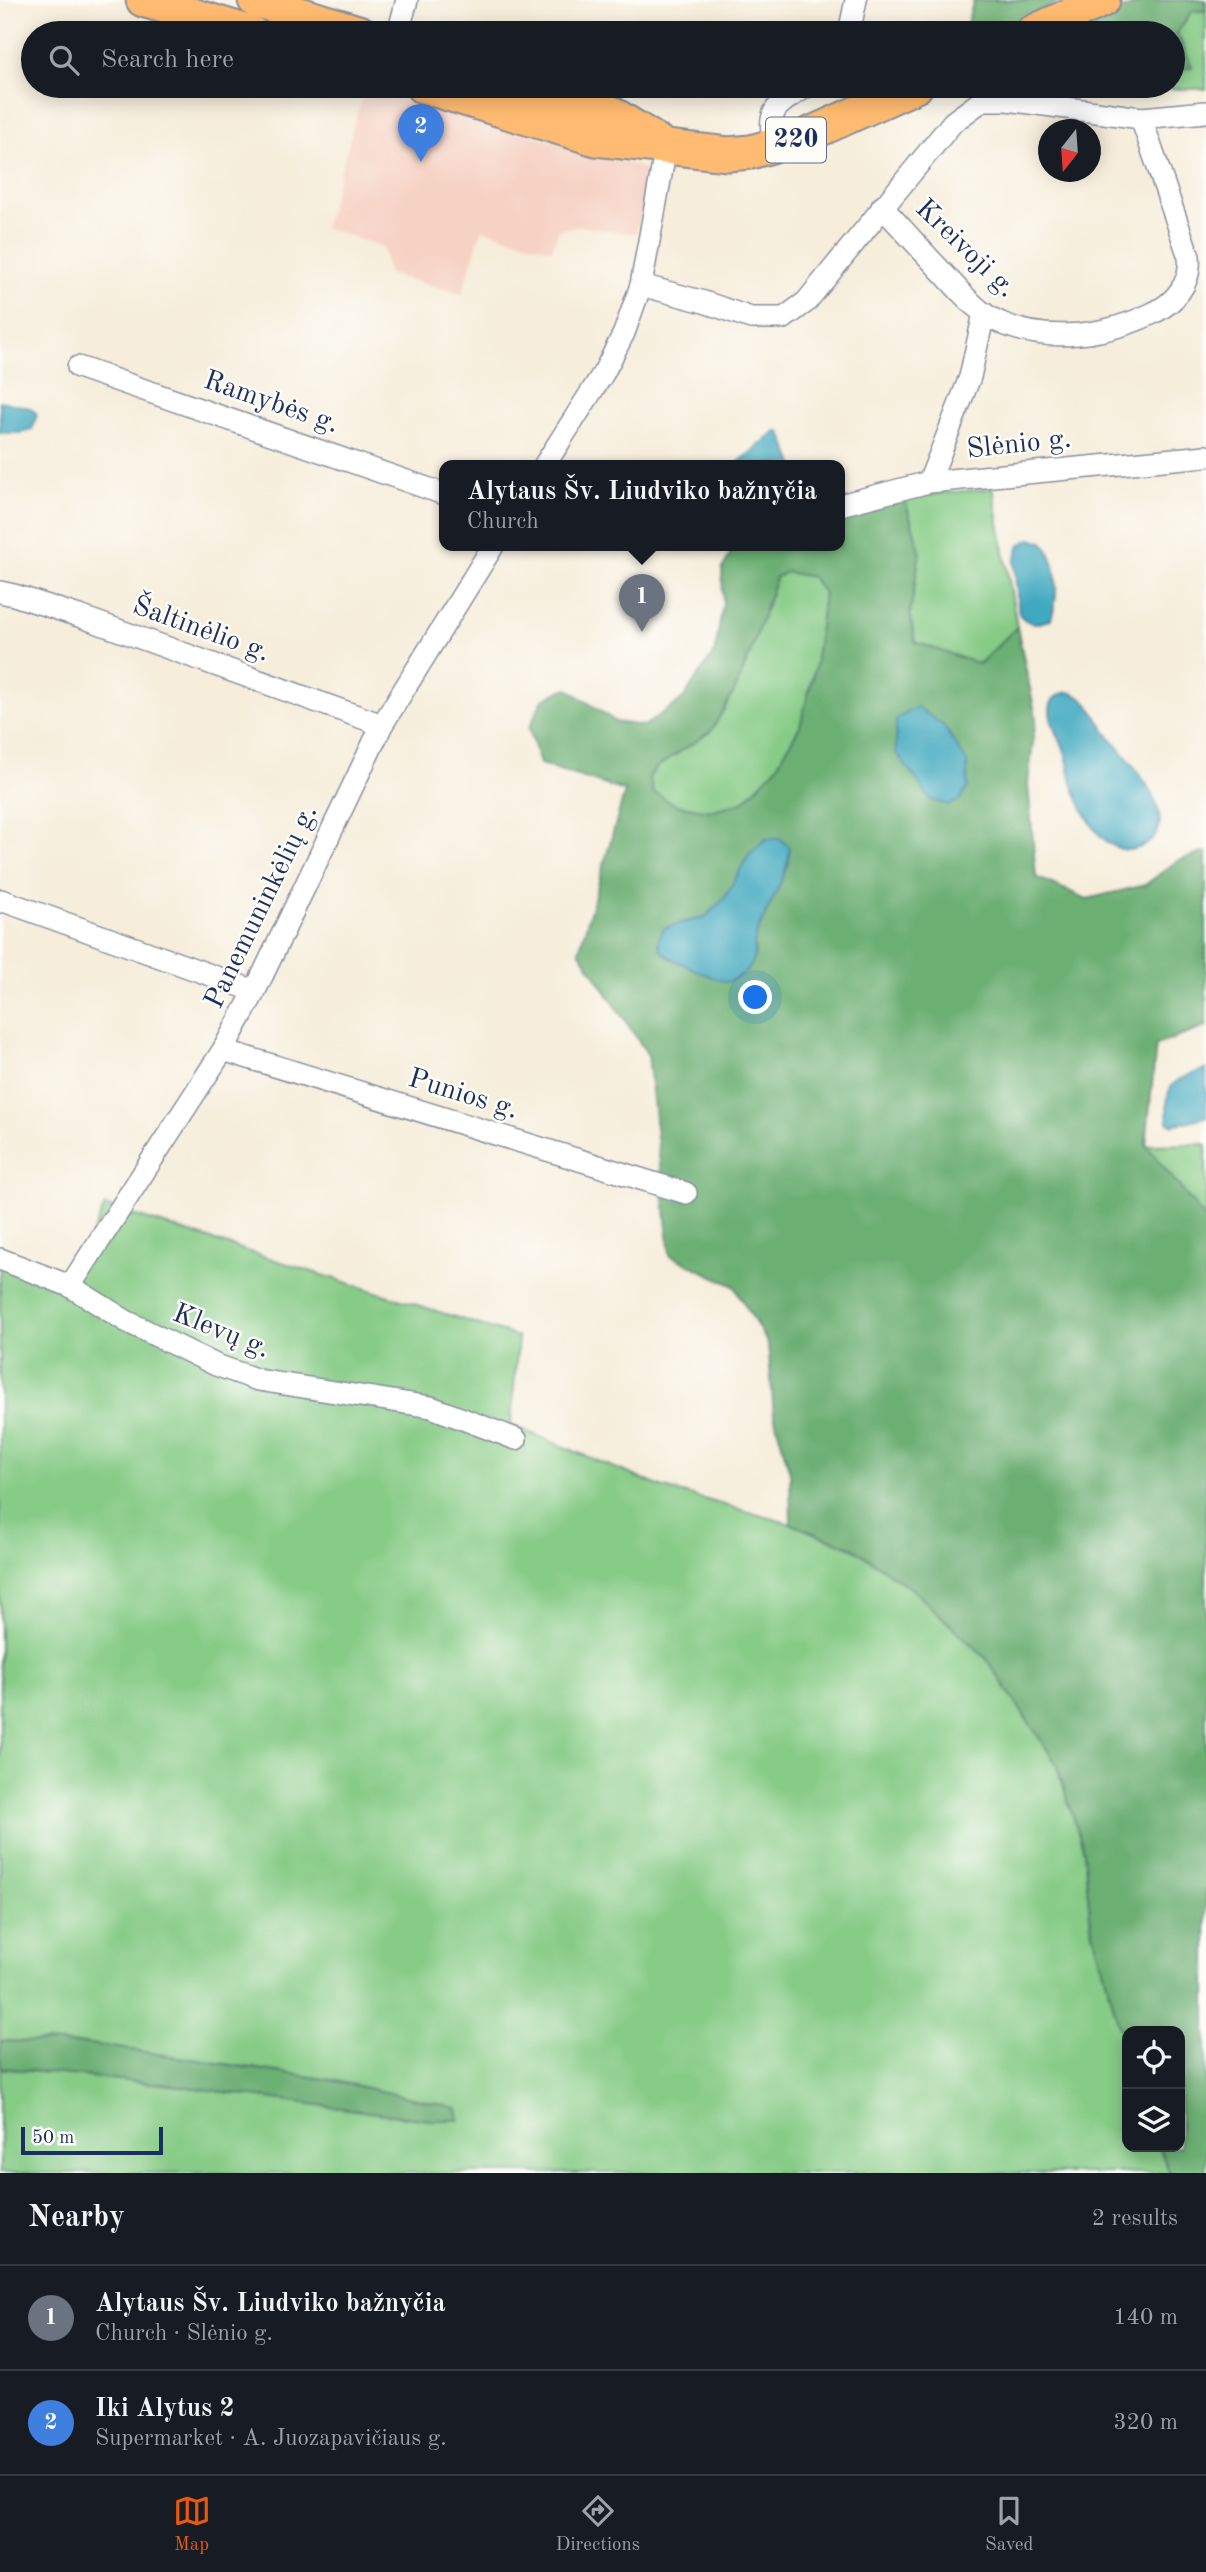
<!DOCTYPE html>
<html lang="en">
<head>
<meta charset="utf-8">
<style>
  :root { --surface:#171b24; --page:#242831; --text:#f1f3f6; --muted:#9ea1a6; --line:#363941; --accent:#ea580c }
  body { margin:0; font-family:"Old Standard TT",serif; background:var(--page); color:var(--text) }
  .controls { position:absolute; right:21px; bottom:21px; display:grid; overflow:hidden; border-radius:14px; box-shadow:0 4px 18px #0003 }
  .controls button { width:63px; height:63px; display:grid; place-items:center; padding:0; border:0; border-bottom:2px solid var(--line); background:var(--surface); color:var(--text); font:35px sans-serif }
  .compass { position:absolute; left:1038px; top:119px; width:63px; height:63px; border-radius:50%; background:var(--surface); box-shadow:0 4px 18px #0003; rotate:197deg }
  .scale { position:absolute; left:21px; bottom:18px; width:142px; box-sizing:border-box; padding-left:7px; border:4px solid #1b2f5e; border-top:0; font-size:19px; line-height:24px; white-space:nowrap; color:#1b2f5e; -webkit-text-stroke:5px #fdfcf7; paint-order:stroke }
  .you { position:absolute; left:756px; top:998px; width:24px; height:24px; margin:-18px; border:5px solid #fff; border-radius:50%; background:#1a73e8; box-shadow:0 0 0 10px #1a73e833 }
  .badge { display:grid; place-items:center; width:46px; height:46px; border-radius:50%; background:var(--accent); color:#fff; font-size:23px; font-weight:700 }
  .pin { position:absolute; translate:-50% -58px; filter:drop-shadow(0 2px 4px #0008) }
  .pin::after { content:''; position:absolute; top:37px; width:24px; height:21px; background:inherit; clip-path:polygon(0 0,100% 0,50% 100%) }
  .popup { position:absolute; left:439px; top:460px; width:406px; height:91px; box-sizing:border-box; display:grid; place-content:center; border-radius:14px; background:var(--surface); filter:drop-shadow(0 2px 5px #0005); font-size:23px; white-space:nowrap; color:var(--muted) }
  .popup b { font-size:26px; color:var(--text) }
  .popup::after { content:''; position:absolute; left:50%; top:100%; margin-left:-14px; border:14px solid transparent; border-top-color:var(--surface) }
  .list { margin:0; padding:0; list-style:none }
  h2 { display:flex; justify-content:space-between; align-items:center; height:91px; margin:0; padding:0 28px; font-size:30px }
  h2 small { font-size:23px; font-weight:400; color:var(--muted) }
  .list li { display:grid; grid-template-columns:46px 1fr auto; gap:21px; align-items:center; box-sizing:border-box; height:105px; padding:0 28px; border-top:2px solid var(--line) }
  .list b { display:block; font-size:26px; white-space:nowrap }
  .list p { margin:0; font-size:23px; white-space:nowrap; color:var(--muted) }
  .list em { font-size:23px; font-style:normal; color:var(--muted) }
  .icon { flex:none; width:38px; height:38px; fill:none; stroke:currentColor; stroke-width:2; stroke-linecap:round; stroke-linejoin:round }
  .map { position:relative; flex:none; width:1206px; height:2173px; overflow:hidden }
  .search { position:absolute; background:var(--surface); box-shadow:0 4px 18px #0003; left:21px; right:21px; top:21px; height:77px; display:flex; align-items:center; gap:18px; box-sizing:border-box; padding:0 24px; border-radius:38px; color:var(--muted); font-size:26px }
  .sheet { height:301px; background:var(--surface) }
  nav { display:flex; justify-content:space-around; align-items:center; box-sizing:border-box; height:98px; border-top:2px solid var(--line); background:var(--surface); font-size:19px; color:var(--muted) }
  nav a { display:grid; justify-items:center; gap:4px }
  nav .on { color:var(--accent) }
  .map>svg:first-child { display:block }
  .built { fill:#f6d2c4 }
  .green { fill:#86cb86; stroke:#507d72; stroke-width:2 }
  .forest { fill:#6caf73; stroke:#446f68; stroke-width:2; fill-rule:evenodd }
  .water { fill:#3fa9bf; stroke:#2d6c8e; stroke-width:2 }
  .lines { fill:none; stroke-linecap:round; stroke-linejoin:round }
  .minor-casing { stroke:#888e9c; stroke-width:24 }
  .primary-casing { stroke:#888e9c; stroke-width:37 }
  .minor { stroke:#fff; stroke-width:21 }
  .primary { stroke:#ffbb71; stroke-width:33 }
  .labels { text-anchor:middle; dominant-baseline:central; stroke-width:5; stroke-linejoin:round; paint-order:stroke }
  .shield { fill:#fdfcf7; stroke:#5f6c8c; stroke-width:2 }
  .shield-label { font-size:26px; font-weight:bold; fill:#1b2f5e }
  .street-label { font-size:28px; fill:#1b2f5e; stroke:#fdfcf7 }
</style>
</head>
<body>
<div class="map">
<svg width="1206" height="2173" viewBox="0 0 1206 2173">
  <rect width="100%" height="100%" fill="#fdfcf7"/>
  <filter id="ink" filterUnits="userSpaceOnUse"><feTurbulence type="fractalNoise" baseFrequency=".0143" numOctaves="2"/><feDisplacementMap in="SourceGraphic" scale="14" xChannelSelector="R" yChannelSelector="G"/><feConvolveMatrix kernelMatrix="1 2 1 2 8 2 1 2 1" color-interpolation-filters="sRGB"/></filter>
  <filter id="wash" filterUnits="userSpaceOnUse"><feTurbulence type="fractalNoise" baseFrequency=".00686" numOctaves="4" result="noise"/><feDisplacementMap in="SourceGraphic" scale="28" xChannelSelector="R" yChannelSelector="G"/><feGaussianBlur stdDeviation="1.57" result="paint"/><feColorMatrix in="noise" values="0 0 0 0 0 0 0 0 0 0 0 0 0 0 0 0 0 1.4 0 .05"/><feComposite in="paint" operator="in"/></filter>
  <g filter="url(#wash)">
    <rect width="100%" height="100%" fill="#f6edda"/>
    <path class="built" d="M 365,86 L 372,86 L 657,172 L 635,234 L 579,226 L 558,230 L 552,250 L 482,229 L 462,294 L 388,274 L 383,247 L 324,228 Z"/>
    <path class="green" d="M 1192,11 L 1206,11 L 1206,89 L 1001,88 L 1173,86 L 1173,71 L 1192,67 L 1177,33 Z
      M 993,488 L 1017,627 L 979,664 L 915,642 L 910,614 L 920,550 L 904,497 Z
      M 786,572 L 812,577 L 824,593 L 815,668 L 800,726 L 776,768 L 743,802 L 710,811 L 676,805 L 653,792 L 649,777 L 657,767 L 711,731 L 734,692 L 751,651 L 776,577 Z
      M 1206,1144 L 1206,1220 L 1146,1145 Z
      M 105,1206 L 518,1337 L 511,1425 L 661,1487 L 791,1524 L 853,1548 L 912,1589 L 986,1658 L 1056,1763 L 1084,1851 L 1091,1925 L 1127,2055 L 1127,2147 L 1159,2147 L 1170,2173 L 0,2173 L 0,2068 L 181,2086 L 429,2120 L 459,2119 L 456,2108 L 331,2080 L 90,2044 L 0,2041 L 0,1259 L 70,1285 Z"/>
    <path class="forest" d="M 974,0 L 1063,0 L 995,33 L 964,33 Z
      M 1145,0 L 1206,0 L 1206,11 L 1192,11 L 1177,33 L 1192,67 L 1173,71 L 1173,33 L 1071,33 Z
      M 904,497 L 920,551 L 910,614 L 915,642 L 979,664 L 1017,627 L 1036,717 L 1028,784 L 1036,877 L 1087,899 L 1145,885 L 1177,861 L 1206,852 L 1206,1027 L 1156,1045 L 1146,1145 L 1206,1220 L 1206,2173 L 1170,2173 L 1159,2147 L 1180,2147 L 1180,2031 L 1127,2031 L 1127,2055 L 1091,1925 L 1084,1851 L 1056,1763 L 986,1658 L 912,1589 L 853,1548 L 791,1524 L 790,1473 L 774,1415 L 768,1344 L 734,1286 L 670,1255 L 648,1055 L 579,951 L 625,791 L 540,764 L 529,728 L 543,699 L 567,688 L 616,722 L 644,726 L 683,699 L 715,651 L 723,604 L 722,569 L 735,546 L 840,546 L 840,516 ZM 786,572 L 812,577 L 824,593 L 815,668 L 800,726 L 776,768 L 743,802 L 710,811 L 676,805 L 653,792 L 649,777 L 657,767 L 711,731 L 734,692 L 751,651 L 776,577 ZM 750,853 L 789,862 L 754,940 L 755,955 L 705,974 L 669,957 L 664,928 L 705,917 L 724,899 Z
      M 0,2041 L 90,2044 L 331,2080 L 457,2108 L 459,2120 L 429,2120 L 181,2086 L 0,2068 Z"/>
    <path class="water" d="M 0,401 L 30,408 L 37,414 L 32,430 L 21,433 L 0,433 Z
      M 777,431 L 781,433 L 794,464 L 734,466 Z
      M 1030,539 L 1043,542 C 1059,563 1059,595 1051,619 C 1039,624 1028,626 1019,614 L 1014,562 L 1020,545 Z
      M 1068,692 C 1091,697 1096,720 1110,737 C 1128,759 1187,821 1145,845 C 1108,865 1086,818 1075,791 C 1069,777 1069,762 1064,749 C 1060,736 1049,723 1050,709 C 1051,698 1058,694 1068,692 Z
      M 917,707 L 943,725 L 967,762 L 968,788 L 959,801 L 949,805 L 931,800 L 896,752 L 896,719 Z
      M 766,839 L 780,839 L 790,847 C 788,878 767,906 756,935 C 752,945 757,958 750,967 C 745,975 735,979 727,982 C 717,980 664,957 661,950 C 657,942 660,935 664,928 L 705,917 L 724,899 L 750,853 Z
      M 1206,1069 L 1206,1117 L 1173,1125 L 1168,1122 C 1164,1083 1171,1081 1206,1069 Z"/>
  </g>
  <g filter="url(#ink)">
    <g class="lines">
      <defs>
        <path id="minor" d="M 398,33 L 407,0
          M 849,33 L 856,0
          M 775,147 C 765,108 777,105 808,86
          M 882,207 C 903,229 923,252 944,274 C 957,288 970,304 986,315 C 1035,345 1100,338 1151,314 C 1174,304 1192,283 1189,257 L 1141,118
          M 641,285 L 704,302 L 751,318 L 784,318 L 806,302 L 953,122 L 983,100 L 1007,100 L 1141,118 L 1206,112
          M 78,367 L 444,494
          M 544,466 L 604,372 L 624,333 L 641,285 L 666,147
          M 929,482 L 970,377 L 984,313
          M 840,505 L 929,482 L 1206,456
          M 0,592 L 14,595 L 82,617 L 382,725
          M 0,902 L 1,900 L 255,991
          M 223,1050 L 686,1193
          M 0,1259 L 70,1286 L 126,1321 L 216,1365 L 258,1380 L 431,1407 L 516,1439
          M 70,1286 L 223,1050 L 255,991 L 382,725 L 493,546"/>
        <path id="primary" d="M 143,0 L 251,33
          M 255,0 L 361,33
          M 1031,33 L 1103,0
          M 422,86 L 596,139 L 728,154 L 751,152 L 803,137 L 916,86
          M 529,86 L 605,109 L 658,142"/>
      </defs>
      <use href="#minor" class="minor-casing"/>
      <use href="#primary" class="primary-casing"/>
      <use href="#minor" class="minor"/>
      <use href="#primary" class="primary"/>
    </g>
  </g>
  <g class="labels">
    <rect class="shield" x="766" y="117.5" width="60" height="45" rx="5"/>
    <g class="shield-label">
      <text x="796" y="140">220</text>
    </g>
    <g class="street-label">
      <text transform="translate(965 249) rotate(44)">Kreivoji g.</text>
      <text transform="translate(271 403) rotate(19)">Ramybės g.</text>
      <text transform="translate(1019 445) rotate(-6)">Slėnio g.</text>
      <text transform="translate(201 630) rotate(20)">Šaltinėlio g.</text>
      <text transform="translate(262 907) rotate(-64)">Panemuninkėlių g.</text>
      <text transform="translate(463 1095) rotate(17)">Punios g.</text>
      <text transform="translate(221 1332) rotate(22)">Klevų g.</text>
    </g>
  </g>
</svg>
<div class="controls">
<button><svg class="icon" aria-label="locate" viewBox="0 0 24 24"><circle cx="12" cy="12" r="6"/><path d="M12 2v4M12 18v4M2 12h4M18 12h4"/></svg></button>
<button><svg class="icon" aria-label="layers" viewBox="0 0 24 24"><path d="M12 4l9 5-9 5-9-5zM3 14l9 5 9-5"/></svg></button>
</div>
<svg class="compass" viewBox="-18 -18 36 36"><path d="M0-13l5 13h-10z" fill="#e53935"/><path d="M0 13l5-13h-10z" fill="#9ea1a6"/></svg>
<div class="scale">50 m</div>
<div class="you"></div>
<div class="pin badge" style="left:642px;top:632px;background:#6b7280">1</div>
<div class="popup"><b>Alytaus Šv. Liudviko bažnyčia</b>Church</div>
<div class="pin badge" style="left:421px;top:162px;background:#3f7fe0">2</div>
<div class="search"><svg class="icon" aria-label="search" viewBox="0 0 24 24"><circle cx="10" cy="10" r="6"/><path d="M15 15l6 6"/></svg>Search here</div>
</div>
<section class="sheet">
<h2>Nearby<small>2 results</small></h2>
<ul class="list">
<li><span class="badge" style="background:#6b7280">1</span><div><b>Alytaus Šv. Liudviko bažnyčia</b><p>Church · Slėnio g.</p></div><em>140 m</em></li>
<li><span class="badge" style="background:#3f7fe0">2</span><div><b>Iki Alytus 2</b><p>Supermarket · A. Juozapavičiaus g.</p></div><em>320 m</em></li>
</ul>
</section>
<nav>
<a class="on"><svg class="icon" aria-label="map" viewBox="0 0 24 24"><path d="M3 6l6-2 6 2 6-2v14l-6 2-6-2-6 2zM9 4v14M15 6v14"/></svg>Map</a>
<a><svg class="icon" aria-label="directions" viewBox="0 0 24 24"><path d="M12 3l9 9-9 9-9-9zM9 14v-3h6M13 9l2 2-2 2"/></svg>Directions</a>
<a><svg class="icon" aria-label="saved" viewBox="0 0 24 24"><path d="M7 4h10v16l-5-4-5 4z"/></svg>Saved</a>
</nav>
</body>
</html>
